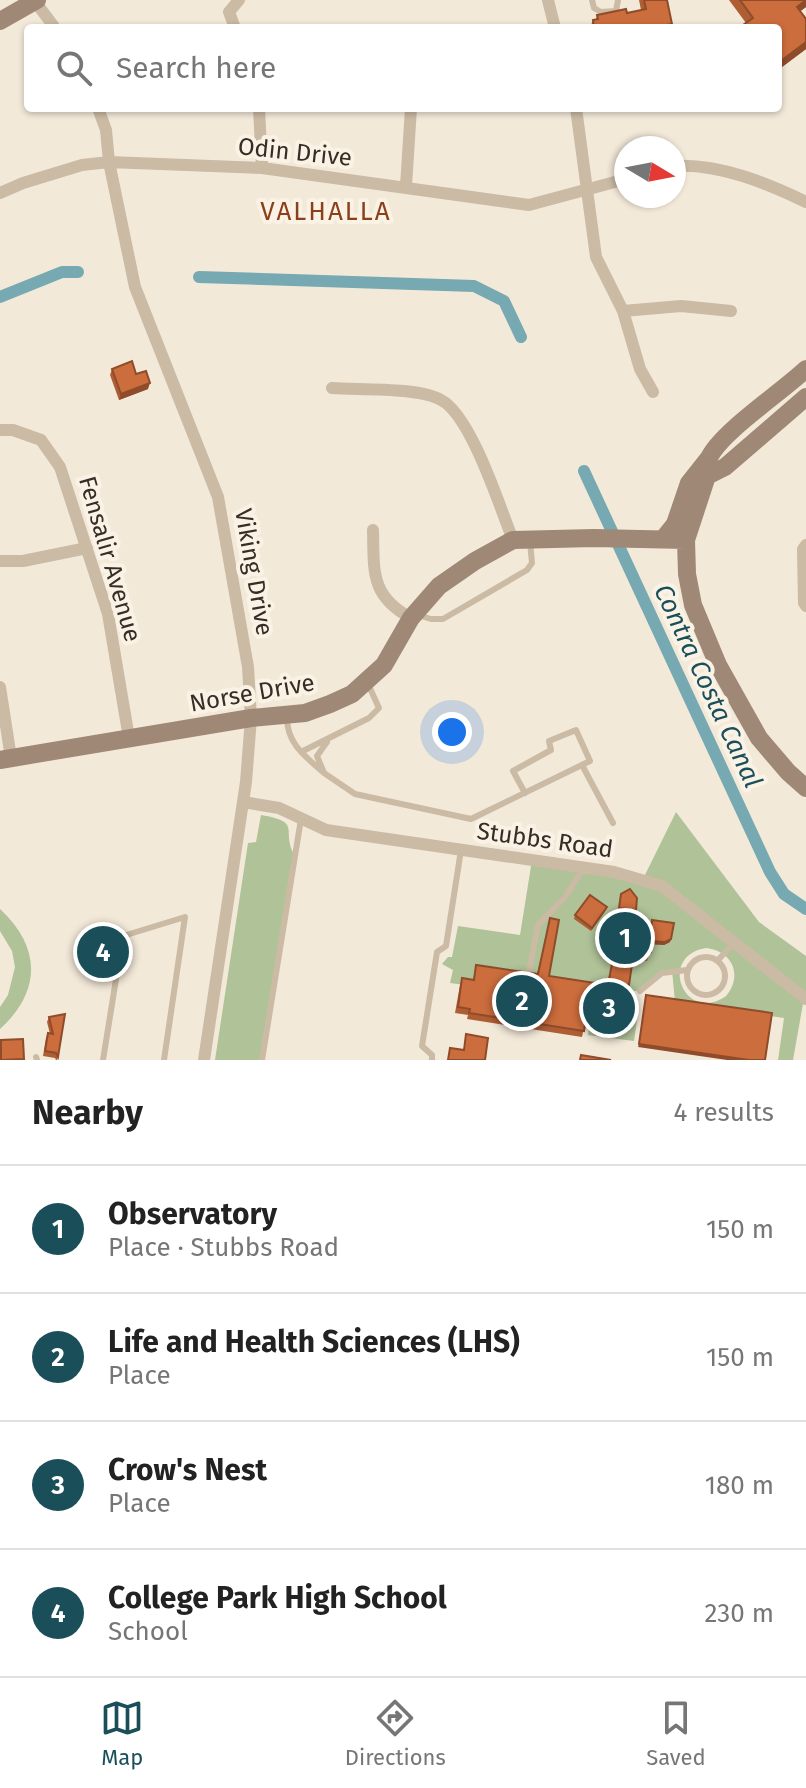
<!DOCTYPE html>
<html lang="en">
<head>
<meta charset="utf-8">
<style>
  :root { --surface:#fff; --page:#f6f6f6; --text:#222; --muted:#767676; --line:#e0e0e0; --accent:#1a4f59 }
  body { margin:0; font-family:"Fira Sans",sans-serif; background:var(--page); color:var(--text) }
  .compass { position:absolute; left:614px; top:136px; width:72px; height:72px; border-radius:50%; background:var(--surface); box-shadow:0 2px 6px #0004; rotate:100deg }
  .you { position:absolute; left:452px; top:732px; width:28px; height:28px; margin:-20px; border:6px solid #fff; border-radius:50%; background:#1a73e8; box-shadow:0 0 0 12px #1a73e833 }
  .badge { display:grid; place-items:center; width:52px; height:52px; border-radius:50%; background:var(--accent); color:#fff; font-size:26px; font-weight:700 }
  .pin { position:absolute; translate:-50% -50%; border:4px solid #fff; box-shadow:0 2px 8px #0006 }
  .list { margin:0; padding:0; list-style:none }
  h2 { display:flex; justify-content:space-between; align-items:center; height:104px; margin:0; padding:0 32px; font-size:34px }
  h2 small { font-size:26px; font-weight:400; color:var(--muted) }
  .list li { display:grid; grid-template-columns:52px 1fr auto; gap:24px; align-items:center; box-sizing:border-box; height:128px; padding:0 32px; border-top:2px solid var(--line) }
  .list b { display:block; font-size:30px; white-space:nowrap }
  .list p { margin:0; font-size:26px; white-space:nowrap; color:var(--muted) }
  .list em { font-size:26px; font-style:normal; color:var(--muted) }
  .icon { flex:none; width:44px; height:44px; fill:none; stroke:currentColor; stroke-width:2; stroke-linecap:round; stroke-linejoin:round }
  .map { position:relative; flex:none; width:806px; height:1060px; overflow:hidden }
  .search { position:absolute; background:var(--surface); box-shadow:0 2px 6px #0004; left:24px; right:24px; top:24px; height:88px; display:flex; align-items:center; gap:20px; box-sizing:border-box; padding:0 28px; border-radius:8px; color:var(--muted); font-size:30px }
  .sheet { height:616px; background:var(--surface) }
  nav { display:flex; justify-content:space-around; align-items:center; box-sizing:border-box; height:112px; border-top:2px solid var(--line); background:var(--surface); font-size:22px; color:var(--muted) }
  nav a { display:grid; justify-items:center; gap:4px }
  nav .on { color:var(--accent) }
  .map>svg:first-child { display:block }
  .green { fill:#b0c298; fill-rule:evenodd }
  .plaza { fill:#ebdcbf }
  .lines { fill:none; stroke-linecap:round; stroke-linejoin:round }
  .canal { stroke:#76a9b1; stroke-width:12 }
  .lane { stroke:#cbbaa4; stroke-width:6 }
  .street { stroke:#cbbaa4; stroke-width:12 }
  .secondary { stroke:#9f8875; stroke-width:18 }
  .wall { fill:#af5e34 }
  .shaded-wall { fill:#8f4c2b }
  .building { fill:#cc6d3d; stroke:#8f4c2b; stroke-width:2 }
  .labels { text-anchor:middle; dominant-baseline:central; stroke-width:8; stroke-linejoin:round; paint-order:stroke }
  .street-label { font-size:24px; fill:#362d26; stroke:#faf2e5 }
  .neighbourhood-label { font-size:26px; letter-spacing:2px; fill:#89401b; stroke:#faf2e5 }
  .water-label { font-size:26px; font-style:italic; fill:#1a4f59; stroke:#faf2e5 }
</style>
</head>
<body>
<div class="map">
<svg width="806" height="1060" viewBox="0 0 806 1060">
  <rect width="100%" height="100%" fill="#f3e9d9"/>
  <path class="green" d="M 676,812 L 759,922 L 806,956 L 806,999 L 804,998 L 793,1060 L 778,1060 L 784,1018 L 675,1002 L 672,970 L 662,973 L 640,991 L 627,991 L 631,963 L 612,960 L 607,988 L 472,986 L 450,983 L 453,970 L 442,964 L 448,957 L 452,957 L 458,926 L 520,935 L 532,860 L 643,879 ZM 616,927 L 636,931 L 633,950 L 608,937 ZM 706,948 C 733,951 743,976 726,996 C 684,1025 657,956 706,948 Z
    M 261,815 C 303,822 281,830 294,854 L 262,1060 L 215,1060 L 248,843 L 256,842 Z
    M 0,909 C 41,947 42,991 0,1029 L 0,1007 L 8,995 L 15,967 L 12,951 L 0,931 Z
    M 622,1010 L 638,1013 L 634,1041 L 588,1035 L 591,1013 L 620,1018 Z"/>
  <path class="plaza" d="M 616,927 L 636,931 L 633,950 L 607,946 L 608,937 Z"/>
  <g class="lines">
    <path class="canal" d="M 199,277 L 474,286 L 504,301 L 521,337
      M 0,297 L 62,272 L 78,272
      M 584,471 L 770,872 L 784,894 L 806,909"/>
    <path class="lane" d="M 592,0 L 594,8 L 601,12 L 616,11 L 618,0
      M 418,615 L 431,619 L 443,619 L 527,570 L 532,563 L 530,542
      M 287,718 C 287,744 306,757 324,773 L 317,756 L 327,742
      M 301,752 L 369,718 L 379,708 L 368,684
      M 582,765 L 613,823
      M 324,773 L 355,794 L 471,819 L 590,761 L 576,730 L 549,741 L 551,750 L 513,771 L 525,793
      M687 976a19 19 0 1 1 38 0a19 19 0 1 1-38 0Z
      M 718,960 L 734,943
      M 529,972 L 538,925 L 565,897 L 583,869
      M 640,991 L 662,973 L 687,970
      M 36,1057 L 37,1060
      M 103,1060 L 123,936 L 185,917 L 164,1060
      M 262,1060 L 301,819
      M 432,1060 L 432,1055 L 422,1046 L 437,952 L 446,946 L 461,850"/>
    <path class="street" d="M 34,0 L 55,28
      M 548,0 L 555,28
      M 235,28 L 229,12 L 239,0
      M 98,108 L 106,130 L 109,162 L 135,287 L 218,497 L 248,667 L 251,718 L 246,782 L 204,1060
      M 259,108 L 262,168
      M 576,108 L 596,257 L 623,311 L 640,369 L 653,392
      M 674,166 C 718,163 767,183 806,202
      M 406,186 L 411,108
      M 0,193 L 23,183 L 82,165 L 109,162 L 262,168 L 529,205 L 626,179
      M 623,311 L 681,306 L 731,311
      M 332,388 C 360,390 418,387 441,400 C 471,415 500,508 513,540
      M 0,430 L 13,430 L 41,440 L 60,467 L 108,614 L 129,738
      M 373,530 C 374,571 370,596 411,618
      M 806,545 L 803,549 L 804,603 L 806,606
      M 0,561 L 23,561 L 87,548
      M 0,687 L 11,758
      M 243,802 L 279,808 L 326,830 L 614,872 L 662,886 L 806,999"/>
    <path class="secondary" d="M 0,21 L 37,0
      M 806,369 C 782,392 721,432 709,458 C 707,463 708,471 707,476 L 725,467 L 806,397
      M 707,476 L 686,540 L 687,574 L 693,605 L 718,665 L 759,738 L 788,772 L 806,788
      M 663,539 L 675,524 L 689,483 L 708,459
      M 0,760 L 251,718 L 305,713 L 330,704 L 352,694 L 384,665 L 411,618 L 439,586 L 475,561 L 513,540 L 594,538 L 686,540"/>
  </g>
  <path class="wall" d="M 639,0 L 667,0 L 672,24 L 671,28 L 590,28 L 593,20 L 596,20 L 597,15 L 627,13 L 641,10 Z
    M 729,0 L 806,0 L 806,7 L 800,11 L 806,49 L 778,70 L 778,28 L 742,28 L 743,25 L 746,23 Z
    M 112,369 L 136,374 L 148,389 L 119,400 L 110,375 Z
    M 606,910 L 591,931 L 574,919 L 575,915 Z
    M 550,918 L 549,976 L 607,985 L 614,953 L 625,955 L 627,945 L 619,939 L 622,931 L 631,939 L 649,942 L 652,920 L 670,942 L 664,945 L 652,944 L 647,961 L 633,959 L 629,985 L 627,991 L 621,990 L 618,1011 L 615,1017 L 587,1013 L 582,1037 L 467,1019 L 468,1015 L 455,1013 L 460,985 L 462,978 L 473,980 L 476,965 L 537,974 Z
    M 49,1017 L 58,1057 L 57,1060 L 56,1060 L 55,1058 L 43,1056 L 46,1038 L 48,1033 L 50,1034 L 47,1022 Z"/>
  <path class="shaded-wall" d="M 806,0 L 806,7 L 794,16 L 797,7 Z
    M 672,24 L 671,28 L 652,28 Z
    M 806,42 L 806,49 L 778,70 L 778,63 Z
    M 150,383 L 148,389 L 119,400 L 121,394 Z
    M 619,908 L 636,910 L 635,913 L 618,911 Z
    M 671,939 L 670,942 L 664,945 L 649,944 L 650,941 Z
    M 639,1044 L 749,1060 L 727,1060 L 638,1047 Z"/>
  <path class="building" d="M 644,0 L 667,0 L 672,24 L 652,28 L 594,28 L 593,20 L 598,19 L 597,15 L 626,9 L 627,13 L 646,9 Z
    M 740,0 L 806,0 L 797,7 L 806,19 L 806,42 L 778,63 L 778,28 L 745,28 L 743,25 L 753,18 Z
    M 132,361 L 136,374 L 146,371 L 150,383 L 121,394 L 112,369 Z
    M 630,889 L 637,898 L 636,910 L 619,908 L 621,894 Z
    M 590,895 L 607,907 L 592,928 L 575,915 Z
    M 550,918 L 559,920 L 549,976 L 608,985 L 614,953 L 633,957 L 629,985 L 622,984 L 618,1011 L 588,1006 L 584,1031 L 469,1013 L 470,1009 L 458,1007 L 462,978 L 474,980 L 476,965 L 538,974 Z
    M 652,920 L 674,923 L 671,939 L 665,942 L 650,941 Z
    M 627,928 L 632,934 L 629,942 L 620,936 L 622,931 Z
    M 629,939 L 652,943 L 651,952 L 628,948 Z
    M 646,995 L 772,1013 L 765,1060 L 749,1060 L 639,1044 Z
    M 65,1014 L 58,1057 L 56,1053 L 45,1051 L 48,1033 L 53,1034 L 49,1017 Z
    M 466,1034 L 488,1038 L 485,1060 L 448,1060 L 450,1048 L 464,1050 Z
    M 23,1039 L 24,1059 L 1,1060 L 1,1040 Z
    M 581,1055 L 611,1060 L 580,1060 Z"/>
  <g class="labels">
    <g class="street-label">
      <text transform="translate(295 152) rotate(6)">Odin Drive</text>
      <text transform="translate(110 559) rotate(74)">Fensalir Avenue</text>
      <text transform="translate(254 572) rotate(80)">Viking Drive</text>
      <text transform="translate(252 693) rotate(-10)">Norse Drive</text>
      <text transform="translate(545 840) rotate(8)">Stubbs Road</text>
    </g>
    <g class="neighbourhood-label">
      <text x="326" y="211">VALHALLA</text>
    </g>
    <g class="water-label">
      <text transform="translate(708 686) rotate(65)">Contra Costa Canal</text>
    </g>
  </g>
</svg>
<svg class="compass" viewBox="-18 -18 36 36"><path d="M0-13l5 13h-10z" fill="#e53935"/><path d="M0 13l5-13h-10z" fill="#767676"/></svg>
<div class="you"></div>
<div class="pin badge" style="left:625px;top:938px">1</div>
<div class="pin badge" style="left:522px;top:1001px">2</div>
<div class="pin badge" style="left:609px;top:1008px">3</div>
<div class="pin badge" style="left:103px;top:952px">4</div>
<div class="search"><svg class="icon" aria-label="search" viewBox="0 0 24 24"><circle cx="10" cy="10" r="6"/><path d="M15 15l6 6"/></svg>Search here</div>
</div>
<section class="sheet">
<h2>Nearby<small>4 results</small></h2>
<ul class="list">
<li><span class="badge">1</span><div><b>Observatory</b><p>Place · Stubbs Road</p></div><em>150 m</em></li>
<li><span class="badge">2</span><div><b>Life and Health Sciences (LHS)</b><p>Place</p></div><em>150 m</em></li>
<li><span class="badge">3</span><div><b>Crow's Nest</b><p>Place</p></div><em>180 m</em></li>
<li><span class="badge">4</span><div><b>College Park High School</b><p>School</p></div><em>230 m</em></li>
</ul>
</section>
<nav>
<a class="on"><svg class="icon" aria-label="map" viewBox="0 0 24 24"><path d="M3 6l6-2 6 2 6-2v14l-6 2-6-2-6 2zM9 4v14M15 6v14"/></svg>Map</a>
<a><svg class="icon" aria-label="directions" viewBox="0 0 24 24"><path d="M12 3l9 9-9 9-9-9zM9 14v-3h6M13 9l2 2-2 2"/></svg>Directions</a>
<a><svg class="icon" aria-label="saved" viewBox="0 0 24 24"><path d="M7 4h10v16l-5-4-5 4z"/></svg>Saved</a>
</nav>
</body>
</html>
